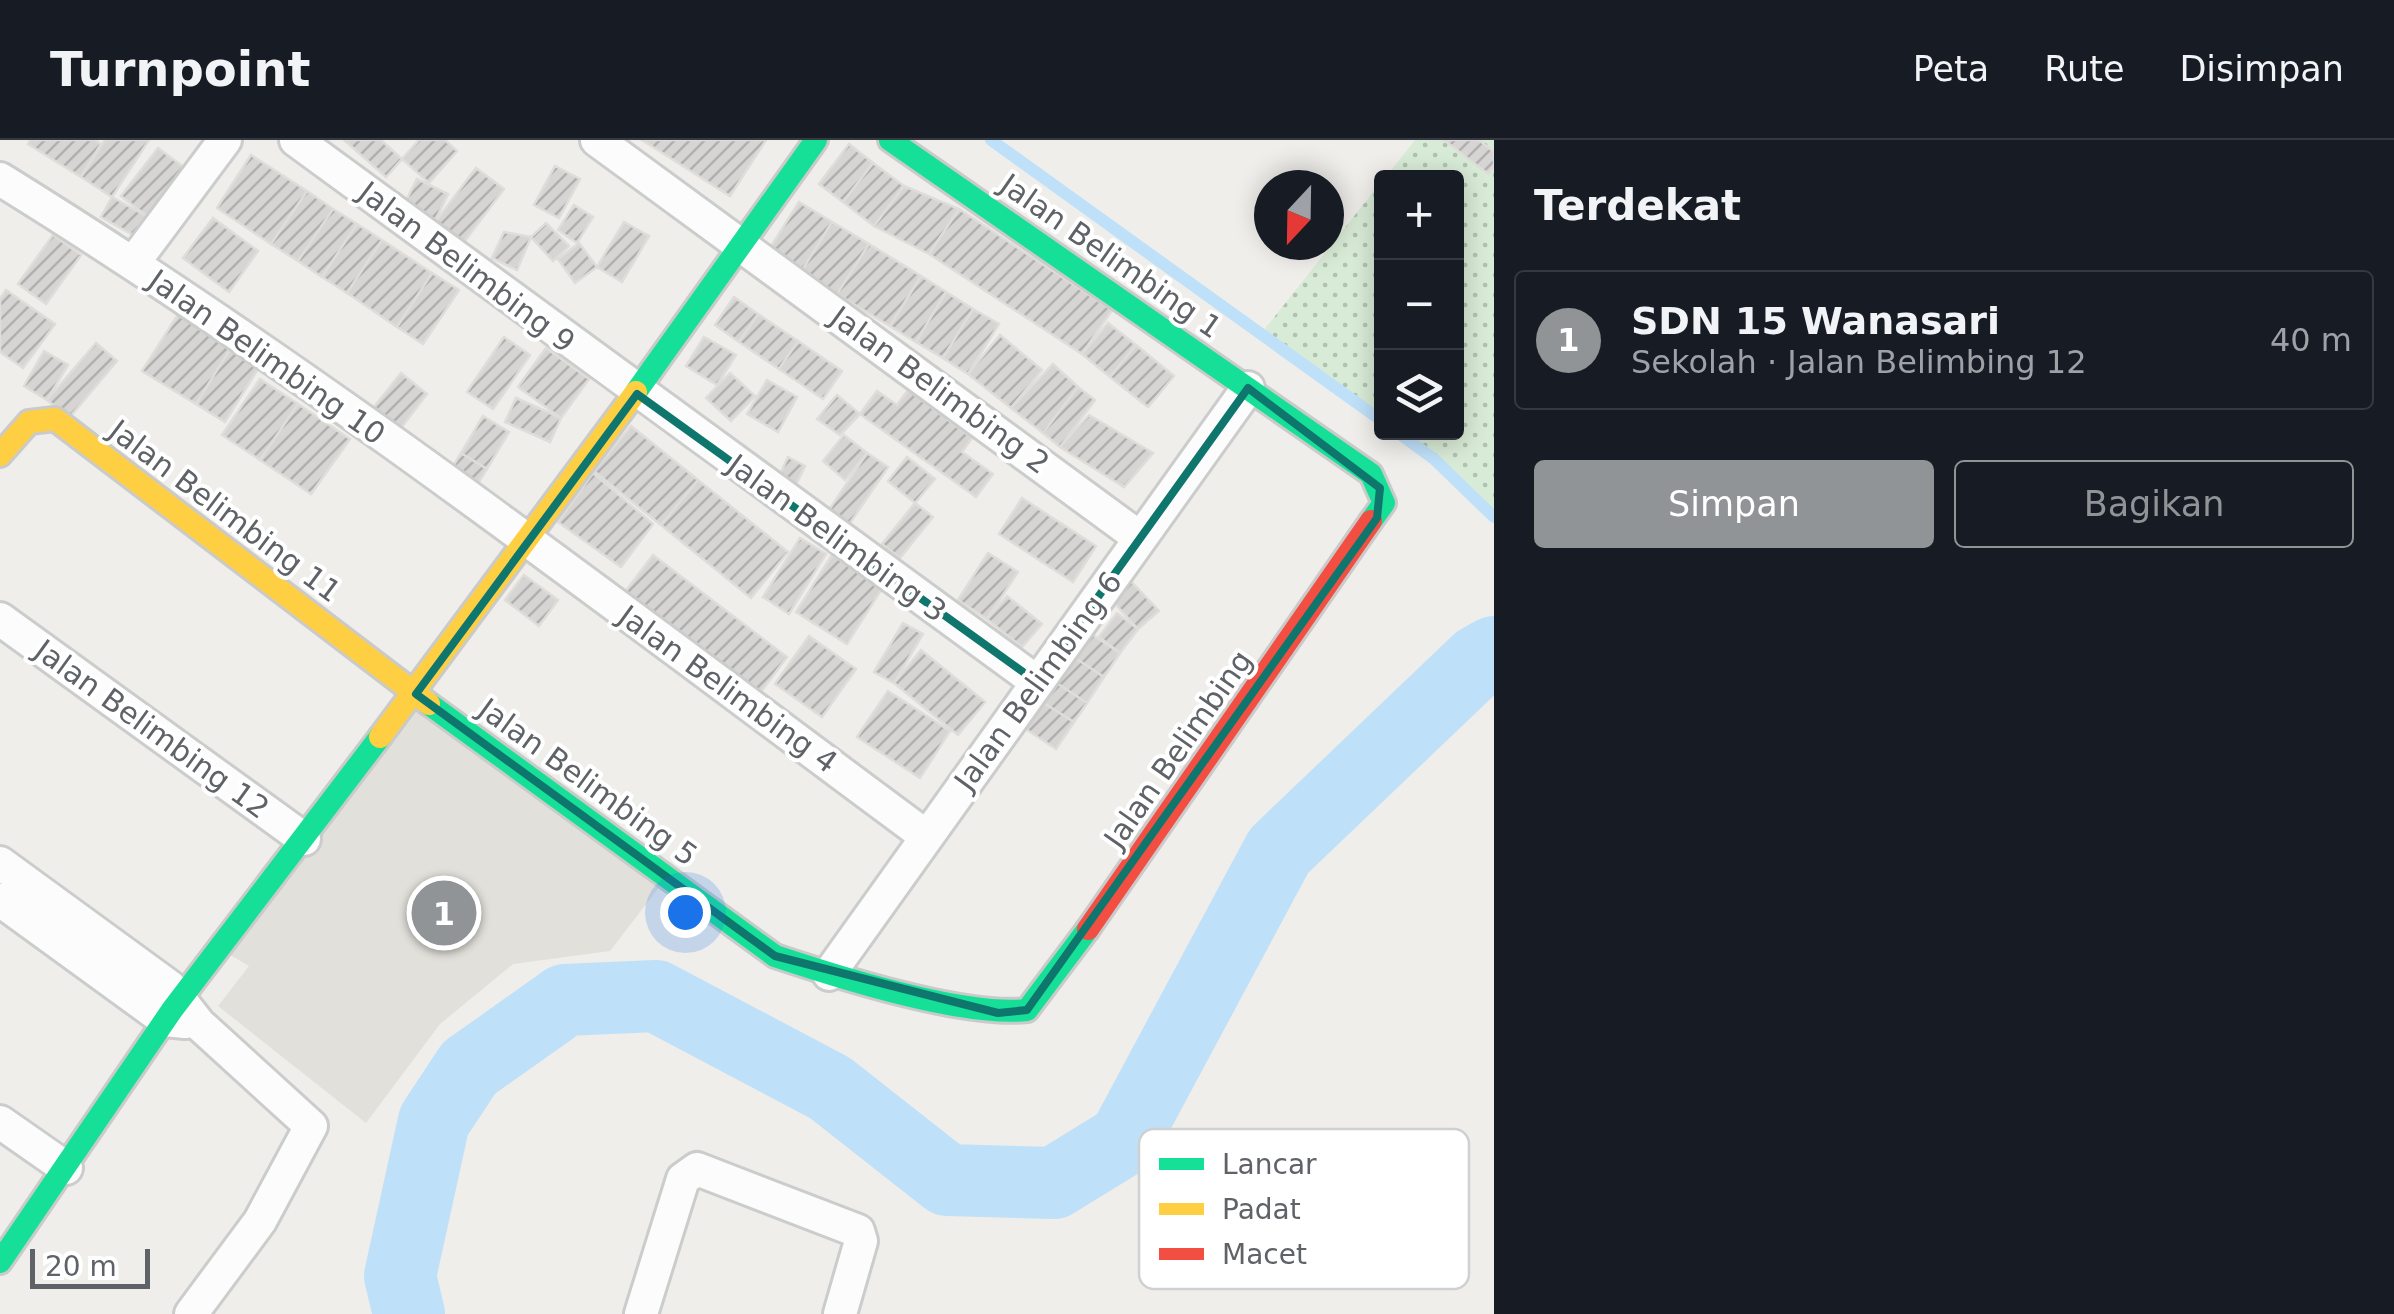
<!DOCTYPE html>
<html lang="id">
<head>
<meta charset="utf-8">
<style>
  :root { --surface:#171b24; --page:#20242c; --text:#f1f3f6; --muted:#9ea1a6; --line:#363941; --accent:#919496 }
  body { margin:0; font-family:"DejaVu Sans",sans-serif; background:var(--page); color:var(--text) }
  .controls { position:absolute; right:30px; top:30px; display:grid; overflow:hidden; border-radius:10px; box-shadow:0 5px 25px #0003 }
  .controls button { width:90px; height:90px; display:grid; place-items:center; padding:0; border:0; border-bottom:2px solid var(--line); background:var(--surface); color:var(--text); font:50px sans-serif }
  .compass { position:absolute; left:1254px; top:30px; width:90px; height:90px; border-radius:50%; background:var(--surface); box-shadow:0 5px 25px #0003; rotate:202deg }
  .scale { position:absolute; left:30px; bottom:25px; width:120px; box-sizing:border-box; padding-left:10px; border:5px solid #5f6368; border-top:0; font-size:28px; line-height:35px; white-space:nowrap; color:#5f6368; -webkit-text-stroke:8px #fff; paint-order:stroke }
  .you { position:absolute; left:685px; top:772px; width:35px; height:35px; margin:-25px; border:8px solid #fff; border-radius:50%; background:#1a73e8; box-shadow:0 0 0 15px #1a73e833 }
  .badge { display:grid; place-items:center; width:65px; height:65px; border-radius:50%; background:var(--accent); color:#fff; font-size:32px; font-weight:700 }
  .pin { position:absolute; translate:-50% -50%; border:5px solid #fff; box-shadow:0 2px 10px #0006 }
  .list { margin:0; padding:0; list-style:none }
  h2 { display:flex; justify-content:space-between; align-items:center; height:130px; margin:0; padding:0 40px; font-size:42px }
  h2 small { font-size:32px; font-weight:400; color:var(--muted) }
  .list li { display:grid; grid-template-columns:65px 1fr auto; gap:30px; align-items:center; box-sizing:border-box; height:140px; margin:0 20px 20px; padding:0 20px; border:2px solid var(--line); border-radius:10px }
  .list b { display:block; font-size:38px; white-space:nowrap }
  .list p { margin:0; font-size:32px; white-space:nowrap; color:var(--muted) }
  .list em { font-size:32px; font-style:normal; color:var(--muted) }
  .actions { display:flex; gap:20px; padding:30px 40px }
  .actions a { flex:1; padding:22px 0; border:2px solid var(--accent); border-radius:10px; text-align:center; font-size:35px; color:var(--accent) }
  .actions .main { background:var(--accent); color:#fff }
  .icon { flex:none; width:55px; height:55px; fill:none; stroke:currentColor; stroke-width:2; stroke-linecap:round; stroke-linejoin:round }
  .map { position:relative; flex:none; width:1494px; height:1174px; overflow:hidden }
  header { display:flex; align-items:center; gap:60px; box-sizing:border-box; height:140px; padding:0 50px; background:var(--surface); border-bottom:2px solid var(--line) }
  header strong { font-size:48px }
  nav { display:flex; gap:55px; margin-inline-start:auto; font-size:35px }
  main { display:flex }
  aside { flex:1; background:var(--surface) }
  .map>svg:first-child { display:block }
  .education { fill:#e2e0da }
  .grass { fill:url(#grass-dots) }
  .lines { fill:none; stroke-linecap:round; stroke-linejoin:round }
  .stream { stroke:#bfe0f9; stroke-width:12 }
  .river { stroke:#bfe0f9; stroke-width:72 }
  .building { fill:url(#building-hatch); stroke:#deddd9; stroke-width:2.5 }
  .street-casing { stroke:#cbcccc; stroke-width:38 }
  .fast-casing { stroke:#cacacb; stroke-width:28 }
  .slow-casing { stroke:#cacacb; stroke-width:28 }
  .jam-casing { stroke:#cacacb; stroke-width:28 }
  .street { stroke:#fdfcfc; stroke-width:32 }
  .fast { stroke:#16e098; stroke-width:22 }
  .slow { stroke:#ffcf43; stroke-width:22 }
  .jam { stroke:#f24e42; stroke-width:22 }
  .marked { fill:none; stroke:#0f766e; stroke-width:8; stroke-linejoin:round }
  .labels { text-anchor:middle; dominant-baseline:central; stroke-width:8; stroke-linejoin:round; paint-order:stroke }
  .street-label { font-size:30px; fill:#5f6368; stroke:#fff }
  .key { fill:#fff; stroke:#cfd0d2; stroke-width:2.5 }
  .key-label { font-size:28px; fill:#5f6368 }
</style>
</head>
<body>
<header>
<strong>Turnpoint</strong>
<nav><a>Peta</a><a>Rute</a><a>Disimpan</a></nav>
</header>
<main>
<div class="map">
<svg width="1494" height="1174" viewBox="0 0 1494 1174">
  <defs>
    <pattern id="grass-dots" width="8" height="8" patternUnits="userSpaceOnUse" patternTransform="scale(2.5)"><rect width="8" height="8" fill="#d8ebd6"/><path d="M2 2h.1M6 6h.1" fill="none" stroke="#b2c2b1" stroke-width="1.8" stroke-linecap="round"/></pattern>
    <pattern id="building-hatch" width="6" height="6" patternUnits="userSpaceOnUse" patternTransform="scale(2.5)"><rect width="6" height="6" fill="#d6d5d3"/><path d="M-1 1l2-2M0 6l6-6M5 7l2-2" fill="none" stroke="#b1b0af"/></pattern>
  </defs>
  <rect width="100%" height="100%" fill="#efeeea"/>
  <path class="education" d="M 416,554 L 667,737 L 610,811 L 513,824 L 440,884 L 366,983 L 218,866 L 249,826 L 220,809 Z"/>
  <path class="grass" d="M 1415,0 L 1494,0 L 1494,377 L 1434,319 L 1397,293 L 1456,292 L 1456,38 L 1385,38 Z
    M 1381,42 L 1381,281 L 1261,194 Z"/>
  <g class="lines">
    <path class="stream" d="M 991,0 L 1382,281
      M 1397,292 L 1434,319 L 1494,377"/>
    <path class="river" d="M 409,1174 L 400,1136 L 434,981 L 469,928 L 565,860 L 656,856 L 830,948 L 947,1040 L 1054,1043 L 1124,1000 L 1279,711 L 1478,521 L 1494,512"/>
  </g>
  <path class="building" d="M 30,0 L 95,0 L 101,4 L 81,37 L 28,4 Z
    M 105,0 L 149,0 L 112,57 L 81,37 Z
    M 344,0 L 381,0 L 402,19 L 386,37 Z
    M 419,0 L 445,0 L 457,11 L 429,43 L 402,19 Z
    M 642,0 L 766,0 L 730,56 Z
    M 1444,0 L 1479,0 L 1494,12 L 1494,27 L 1488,34 Z
    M 849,4 L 873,23 L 843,62 L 819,44 Z
    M 158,8 L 185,28 L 148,77 L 121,56 Z
    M 251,15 L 307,51 L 271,104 L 217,68 Z
    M 873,23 L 904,46 L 874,86 L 843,62 Z
    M 555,26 L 580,39 L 559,78 L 534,65 Z
    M 476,28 L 504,49 L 461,106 L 433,85 Z
    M 417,39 L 448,54 L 433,85 L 402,69 Z
    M 904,46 L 959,69 L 929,114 L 874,86 Z
    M 307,51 L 333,69 L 298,121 L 271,104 Z
    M 112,57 L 148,77 L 137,97 L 101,77 Z
    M 799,62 L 832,82 L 801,132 L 768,111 Z
    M 574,65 L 593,77 L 577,103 L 558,90 Z
    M 333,69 L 357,84 L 322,137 L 298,121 Z
    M 959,69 L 1112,170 L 1082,214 L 929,114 Z
    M 213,78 L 258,111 L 229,152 L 183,118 Z
    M 624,82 L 649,96 L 622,142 L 597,127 Z
    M 832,82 L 869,104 L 837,154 L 801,132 Z
    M 546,83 L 569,106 L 553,121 L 531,97 Z
    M 357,84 L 382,100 L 347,153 L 322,137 Z
    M 504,92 L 531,97 L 517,130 L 492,118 Z
    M 53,95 L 81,115 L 46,164 L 18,144 Z
    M 382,100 L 432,133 L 397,187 L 347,153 Z
    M 579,103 L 597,127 L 575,143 L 558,119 Z
    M 869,104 L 921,136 L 890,186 L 837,154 Z
    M 432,133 L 459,150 L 423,204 L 397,187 Z
    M 921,136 L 946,152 L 916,202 L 890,186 Z
    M 6,150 L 55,184 L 23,228 L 0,212 L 0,159 Z
    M 946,152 L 973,169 L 943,218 L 916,202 Z
    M 734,157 L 758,174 L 739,202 L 715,185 Z
    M 973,169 L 999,184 L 968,234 L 943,218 Z
    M 179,173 L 232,206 L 196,264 L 142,231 Z
    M 758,174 L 798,201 L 779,229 L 739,202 Z
    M 1108,183 L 1136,205 L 1110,237 L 1082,214 Z
    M 1000,195 L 1042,230 L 1011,268 L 968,234 Z
    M 504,197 L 530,215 L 493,269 L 467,252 Z
    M 704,197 L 736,215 L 717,245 L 686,226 Z
    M 798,201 L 842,231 L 823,259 L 779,229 Z
    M 96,203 L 117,221 L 69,278 L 47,260 Z
    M 1136,205 L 1174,236 L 1148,267 L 1110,237 Z
    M 232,206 L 261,224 L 225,282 L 196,264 Z
    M 546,208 L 589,239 L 561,278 L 518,247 Z
    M 44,211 L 68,225 L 47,260 L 24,246 Z
    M 1053,224 L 1078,247 L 1043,293 L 1011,268 Z
    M 401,233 L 427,254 L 401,288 L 374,267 Z
    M 730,233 L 755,256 L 731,281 L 706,258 Z
    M 260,239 L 298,264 L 260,320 L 222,295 Z
    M 767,240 L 797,257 L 778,292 L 747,274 Z
    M 1078,247 L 1095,260 L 1060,307 L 1043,293 Z
    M 908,250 L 972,298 L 962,312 L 993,334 L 976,357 L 860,274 L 877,251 L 897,265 Z
    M 837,255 L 860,274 L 840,295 L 817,279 Z
    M 516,258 L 561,278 L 550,302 L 505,282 Z
    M 298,264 L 350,299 L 311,354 L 260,320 Z
    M 1089,275 L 1153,313 L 1124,347 L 1060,307 Z
    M 483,276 L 509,292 L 487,329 L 461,313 Z
    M 631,286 L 698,340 L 661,385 L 594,331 Z
    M 844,295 L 867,313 L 845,340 L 823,321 Z
    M 461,313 L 487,329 L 470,356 L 444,341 Z
    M 867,313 L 888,327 L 848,386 L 827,373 Z
    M 788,317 L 805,326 L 790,357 L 773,349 Z
    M 907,317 L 935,339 L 915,363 L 888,341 Z
    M 593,333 L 653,384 L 621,427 L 558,382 Z
    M 698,340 L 788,412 L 751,458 L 661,385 Z
    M 1022,358 L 1096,406 L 1073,442 L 999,394 Z
    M 915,363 L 933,377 L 900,418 L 882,404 Z
    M 800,398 L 826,414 L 789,474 L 763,457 Z
    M 988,413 L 1018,432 L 987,479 L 958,460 Z
    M 653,415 L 787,517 L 760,553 L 625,452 Z
    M 832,415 L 883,447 L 847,504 L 796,472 Z
    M 524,435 L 558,460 L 539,486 L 505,460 Z
    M 1127,437 L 1159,471 L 1138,489 L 1107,455 Z
    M 1007,456 L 1042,484 L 1022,507 L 987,479 Z
    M 1117,473 L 1138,489 L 1120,513 L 1099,497 Z
    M 903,483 L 923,494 L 894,543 L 874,532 Z
    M 1082,488 L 1120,513 L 1104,537 L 1066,512 Z
    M 809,496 L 856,529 L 822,577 L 775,544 Z
    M 921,510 L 985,562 L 958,595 L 894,543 Z
    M 1066,512 L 1104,537 L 1087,563 L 1049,538 Z
    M 1049,538 L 1087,563 L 1074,582 L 1036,558 Z
    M 888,551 L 950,591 L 920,638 L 857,597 Z
    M 1036,558 L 1074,582 L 1056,609 L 1018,584 Z"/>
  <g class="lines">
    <defs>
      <path id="street" d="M 296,0 L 1037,542
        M 597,0 L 1140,398
        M 0,39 C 322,238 623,472 927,697
        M 134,122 L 225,0
        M 0,479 L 304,699
        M 0,723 L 170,847 L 199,884 L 311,986 L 260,1081 L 191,1174
        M 0,760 L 165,880 L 185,882
        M 829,834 L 1248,248
        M 0,982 L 66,1028
        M 641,1174 L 683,1039 L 697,1029 L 858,1091 L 861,1101 L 840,1174"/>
      <path id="fast" d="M 890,0 L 1371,334 L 1384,363 L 1371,381
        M 636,252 L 816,0
        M 429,564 L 775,816 C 838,837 963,877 1027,870 L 1088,789
        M 0,1122 L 172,870 L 380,597"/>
      <path id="slow" d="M 0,315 L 29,282 L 55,279 L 429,564
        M 380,597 L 636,252"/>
      <path id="jam" d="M 1088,789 L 1371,381"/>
    </defs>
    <use href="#street" class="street-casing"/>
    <use href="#fast" class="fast-casing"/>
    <use href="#slow" class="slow-casing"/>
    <use href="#jam" class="jam-casing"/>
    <use href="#street" class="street"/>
    <use href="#fast" class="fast"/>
    <use href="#slow" class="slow"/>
    <use href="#jam" class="jam"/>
  </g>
  <path class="marked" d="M 1248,248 L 1380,348 L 1377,378 L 1027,870 L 998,873 L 775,816 L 416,554 L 637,254 L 1037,542 Z"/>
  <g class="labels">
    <g class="street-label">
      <text transform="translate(1111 116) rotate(35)">Jalan Belimbing 1</text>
      <text transform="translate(467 127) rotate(37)">Jalan Belimbing 9</text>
      <text transform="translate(267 217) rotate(35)">Jalan Belimbing 10</text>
      <text transform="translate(940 250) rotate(36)">Jalan Belimbing 2</text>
      <text transform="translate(225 371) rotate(37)">Jalan Belimbing 11</text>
      <text transform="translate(837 398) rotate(36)">Jalan Belimbing 3</text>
      <text transform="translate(1038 541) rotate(-54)">Jalan Belimbing 6</text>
      <text transform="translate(728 549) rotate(36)">Jalan Belimbing 4</text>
      <text transform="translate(152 589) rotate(36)">Jalan Belimbing 12</text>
      <text transform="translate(1178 609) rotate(-55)">Jalan Belimbing</text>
      <text transform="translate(588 642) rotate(36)">Jalan Belimbing 5</text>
    </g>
  </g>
  <rect x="1139" y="989" width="330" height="160" rx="15" class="key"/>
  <rect x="1159" y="1018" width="45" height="12" fill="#16e098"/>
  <rect x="1159" y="1063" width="45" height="12" fill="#ffcf43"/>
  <rect x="1159" y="1108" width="45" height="12" fill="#f24e42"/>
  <g class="key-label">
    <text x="1222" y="1034">Lancar</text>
    <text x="1222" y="1079">Padat</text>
    <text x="1222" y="1124">Macet</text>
  </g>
</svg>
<div class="controls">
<button>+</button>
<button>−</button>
<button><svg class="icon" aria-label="layers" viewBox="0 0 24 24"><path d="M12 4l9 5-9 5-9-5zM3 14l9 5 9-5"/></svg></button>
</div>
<svg class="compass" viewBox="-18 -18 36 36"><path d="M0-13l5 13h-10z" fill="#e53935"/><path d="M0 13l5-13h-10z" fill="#9ea1a6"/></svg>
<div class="scale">20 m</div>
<div class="you"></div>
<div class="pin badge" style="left:444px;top:773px">1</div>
</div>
<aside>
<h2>Terdekat<small></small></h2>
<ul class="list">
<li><span class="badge">1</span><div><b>SDN 15 Wanasari</b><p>Sekolah · Jalan Belimbing 12</p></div><em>40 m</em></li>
</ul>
<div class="actions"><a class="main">Simpan</a><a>Bagikan</a></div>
</aside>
</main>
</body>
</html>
